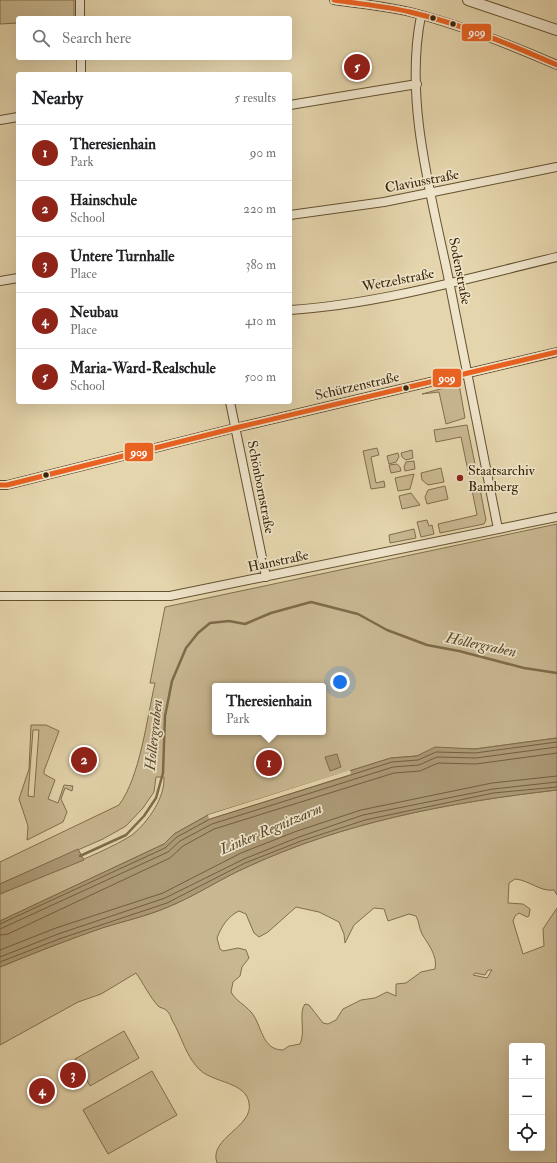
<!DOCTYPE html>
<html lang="en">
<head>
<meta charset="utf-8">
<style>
  :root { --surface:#fff; --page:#f2f2f2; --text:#202124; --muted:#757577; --line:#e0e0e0; --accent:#8f2418 }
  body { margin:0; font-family:"IM FELL Double Pica",serif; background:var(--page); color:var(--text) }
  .controls { position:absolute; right:12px; bottom:12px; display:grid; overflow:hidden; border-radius:4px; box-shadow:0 4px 16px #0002 }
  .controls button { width:36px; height:36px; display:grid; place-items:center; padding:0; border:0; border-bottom:1px solid var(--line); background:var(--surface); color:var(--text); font:20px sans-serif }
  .you { position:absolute; left:340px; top:682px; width:14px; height:14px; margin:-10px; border:3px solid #fff; border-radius:50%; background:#1a73e8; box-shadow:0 0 0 6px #1a73e833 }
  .badge { display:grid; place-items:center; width:26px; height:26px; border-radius:50%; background:var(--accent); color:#fff; font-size:13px; font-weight:700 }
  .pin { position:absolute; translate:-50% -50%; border:2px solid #fff; box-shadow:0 1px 4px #0006 }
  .popup { position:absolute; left:212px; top:683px; width:114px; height:52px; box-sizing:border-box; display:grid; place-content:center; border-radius:4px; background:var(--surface); filter:drop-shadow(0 1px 3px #0005); font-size:13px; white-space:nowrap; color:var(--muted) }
  .popup b { font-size:15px; color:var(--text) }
  .popup::after { content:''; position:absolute; left:50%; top:100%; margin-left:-8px; border:8px solid transparent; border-top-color:var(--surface) }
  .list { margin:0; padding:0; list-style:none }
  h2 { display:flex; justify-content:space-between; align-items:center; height:52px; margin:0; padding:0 16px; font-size:17px }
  h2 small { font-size:13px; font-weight:400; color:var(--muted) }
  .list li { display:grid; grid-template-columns:26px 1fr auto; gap:12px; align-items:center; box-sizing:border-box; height:56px; padding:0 16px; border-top:1px solid var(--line) }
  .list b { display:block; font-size:15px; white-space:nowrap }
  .list p { margin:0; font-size:13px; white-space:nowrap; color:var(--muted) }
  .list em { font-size:13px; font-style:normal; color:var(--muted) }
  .icon { flex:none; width:22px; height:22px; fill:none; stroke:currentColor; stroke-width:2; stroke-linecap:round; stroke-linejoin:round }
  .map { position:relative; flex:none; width:557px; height:1163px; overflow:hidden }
  .search { position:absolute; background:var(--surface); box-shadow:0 4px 16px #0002; left:16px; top:16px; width:276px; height:44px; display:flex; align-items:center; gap:10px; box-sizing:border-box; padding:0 14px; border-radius:4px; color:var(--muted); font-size:15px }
  .panel { position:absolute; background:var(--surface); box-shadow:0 4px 16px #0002; left:16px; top:72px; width:276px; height:332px; border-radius:4px }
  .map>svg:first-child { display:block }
  .green { fill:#c8b791; stroke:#816e4c; fill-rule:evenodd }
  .water { fill:#ab9975; stroke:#7e6a49 }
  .pier { fill:#e5d5ad }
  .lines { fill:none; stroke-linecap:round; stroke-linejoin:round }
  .shore { stroke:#725e3e; stroke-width:1 }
  .stream { stroke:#7e6a49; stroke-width:2.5 }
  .minor-casing { stroke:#655030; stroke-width:10 }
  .tertiary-casing { stroke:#655030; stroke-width:12 }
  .minor { stroke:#eee4ca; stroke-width:8 }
  .tertiary { stroke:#eee4ca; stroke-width:10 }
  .bus-1-casing { stroke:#eee4ca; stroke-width:8 }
  .bus-1 { stroke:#e96221; stroke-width:5 }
  .bus-dot { fill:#3a2407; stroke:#eee4ca; stroke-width:1.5 }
  .poi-dot { fill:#8f2418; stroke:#eee4ca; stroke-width:1.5 }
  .labels { text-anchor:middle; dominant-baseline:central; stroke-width:3.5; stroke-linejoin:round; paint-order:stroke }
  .street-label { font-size:14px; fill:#3a2407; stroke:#eee4ca }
  .poi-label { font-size:14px; fill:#3a2407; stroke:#eee4ca; text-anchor:start }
  .water-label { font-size:15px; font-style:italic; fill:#5c4728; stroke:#eee4ca }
  .line-badge { stroke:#eee4ca; stroke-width:1.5 }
  .badge-label { font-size:11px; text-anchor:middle; font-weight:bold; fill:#fff }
</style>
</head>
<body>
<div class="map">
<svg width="557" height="1163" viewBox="0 0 557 1163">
  <rect width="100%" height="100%" fill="#e5d5ad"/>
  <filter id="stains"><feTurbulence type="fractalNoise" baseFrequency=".005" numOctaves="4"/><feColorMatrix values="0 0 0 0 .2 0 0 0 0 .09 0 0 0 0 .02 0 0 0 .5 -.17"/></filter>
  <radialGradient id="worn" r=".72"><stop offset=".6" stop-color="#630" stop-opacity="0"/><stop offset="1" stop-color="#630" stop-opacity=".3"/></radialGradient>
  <path class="green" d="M 0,0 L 74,0 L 74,17 L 18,18 L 18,23 L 0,24 Z
    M 459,384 L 465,418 L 446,424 L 439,392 L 422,394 Z
    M 467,425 L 475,464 L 473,468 L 468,471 L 461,437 L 436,442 L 434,430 Z
    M 377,448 L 379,455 L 371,457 L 376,483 L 384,481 L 385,487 L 371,489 L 363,451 Z
    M 412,450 L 413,458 L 406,460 L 402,457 L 401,453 Z
    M 398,453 L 399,457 L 396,462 L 389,464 L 387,456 Z
    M 414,461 L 415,469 L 405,471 L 404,467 L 406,462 Z
    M 397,464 L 400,467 L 401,471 L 391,473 L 389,465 Z
    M 441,468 L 444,482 L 428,485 L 422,480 L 421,473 Z
    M 414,474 L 410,489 L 398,491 L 395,478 Z
    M 473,484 L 480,489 L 486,520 L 484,524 L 440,533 L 438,524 L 477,515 L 471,485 Z
    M 445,486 L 448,499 L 427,504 L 425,497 L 428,490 Z
    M 411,493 L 420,505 L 402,509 L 399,496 Z
    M 427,520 L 429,526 L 432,525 L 434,534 L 421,537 L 417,522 Z
    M 557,524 L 557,738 L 475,749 L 435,748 L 417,756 L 391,758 L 208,815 L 174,834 L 164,844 L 0,921 L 0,894 C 34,878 69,867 102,851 C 112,846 123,841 132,835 C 148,822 165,798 164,777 L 156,777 L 154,792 L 143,808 L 126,826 L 103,839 L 0,884 L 0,862 L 119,805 C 140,777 147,718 155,683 L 150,683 L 165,607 ZM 215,686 L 323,686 L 323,732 L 215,732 Z
    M 414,529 L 416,538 L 390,543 L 389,535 Z
    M 31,725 L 46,725 L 59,731 L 44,771 L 44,774 L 55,780 L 48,799 L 58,803 L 64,785 L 73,786 L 72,791 L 65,788 L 61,799 L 67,812 L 63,822 L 27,840 L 28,826 L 19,799 L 29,769 ZM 33,730 L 39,730 L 34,797 L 28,796 Z
    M 557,790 L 557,895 L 554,890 C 540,892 529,880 515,879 L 509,883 L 508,903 L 523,904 L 530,909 L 529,916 L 527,917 L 519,913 L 515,916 L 513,921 L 523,954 L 544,946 L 543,929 L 557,908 L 557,1163 L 217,1163 C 208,1138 254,1127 249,1103 C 246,1082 214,1083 200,1070 C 186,1057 182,1037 172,1020 C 171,1017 169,1012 166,1010 C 164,1008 160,1008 158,1006 C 150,997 143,983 136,973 L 101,994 L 78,1002 L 0,1045 L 0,967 C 34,953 67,940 102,928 C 124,921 147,916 168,907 C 195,896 220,879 247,867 C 344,822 451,802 557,790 ZM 296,907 L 319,912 L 339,922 L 344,934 L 345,943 L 354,925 L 374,908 L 384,909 L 388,921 L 409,914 L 416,916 C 419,921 419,928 422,934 C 428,944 438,956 435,969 L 421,972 L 406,983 L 396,984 L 396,996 L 387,992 L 375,998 L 361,1000 L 343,1009 L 336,1020 L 328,1024 L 323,1023 L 309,1005 L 305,1004 C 298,1013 306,1032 300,1044 L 289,1046 L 283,1050 C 261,1050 262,1024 251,1012 C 244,1004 236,1001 231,992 L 233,982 L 240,976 L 242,967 L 249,958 L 246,950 L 238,948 L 223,951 L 220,949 L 217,938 C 221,927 228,916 239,911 L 246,914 L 254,933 L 259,937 L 268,932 ZM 488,970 L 492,970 L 487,978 L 473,975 L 475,973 L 485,975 ZM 512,1046 L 542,1046 L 542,1148 L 512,1148 Z
    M 124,1031 L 139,1058 L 90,1086 L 75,1059 Z
    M 152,1071 L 177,1115 L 108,1154 L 83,1110 Z"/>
  <path class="water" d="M 557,738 L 557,790 C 451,802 344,822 247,867 C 220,879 195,896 168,907 C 147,916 124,921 102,928 C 67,940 34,953 0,967 L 0,921 L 164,844 L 174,834 L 208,815 L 391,758 L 417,756 L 435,747 L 475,749 Z
    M 337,754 L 341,767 L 330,771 L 325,757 Z
    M 78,849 L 84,860 L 0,894 L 0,884 Z"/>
  <path class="pier" d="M 350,770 L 351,774 L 209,819 L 208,815 Z"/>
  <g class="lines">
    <path class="shore" d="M 0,924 L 165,848 L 177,837 L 210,819 L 392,762 L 418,760 L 436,752 L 475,753 L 557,742
      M 0,929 L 168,852 L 180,841 L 212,824 L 393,767 L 419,765 L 437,757 L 476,758 L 557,747
      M 0,935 L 8,934 L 170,858 L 183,846 L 214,829 L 394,773 L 420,771 L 438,763 L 476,764 L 557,753
      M 0,950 L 56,928 L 163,893 L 241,853 L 297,831 L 361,810 L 492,783 L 557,776
      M 0,957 L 58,934 L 165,898 L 244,859 L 299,837 L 363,815 L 493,789 L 557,782
      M 0,962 L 59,939 L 167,903 L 245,863 L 301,841 L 365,820 L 493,793 L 557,787"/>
    <path class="stream" d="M 80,856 L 126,835 L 144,816 L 156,798 L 163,773 L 165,716 L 172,681 L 186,648 L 198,633 L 210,623 L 229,621 L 245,624 L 271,613 L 311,602 L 358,614 L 387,630 L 427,645 L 459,651 L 524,668 L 557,673"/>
    <defs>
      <path id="minor" d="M 334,0 C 359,4 385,6 410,12 C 461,25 509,44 557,65
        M 421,16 C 404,99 431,194 448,276 C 465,360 481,445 498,529
        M 80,18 L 80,0
        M 81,58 L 81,74
        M 290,105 L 417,84
        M 0,120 L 18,117
        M 290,215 L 384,202 L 557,167
        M 0,281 L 18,278
        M 290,310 C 380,304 469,278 557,257
        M 230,402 L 266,577
        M 0,485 L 7,485 L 235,428 L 557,352
        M 0,596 L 170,596 L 557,517"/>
      <path id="tertiary" d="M 468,0 L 557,30"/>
    </defs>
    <use href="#minor" class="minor-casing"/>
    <use href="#tertiary" class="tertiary-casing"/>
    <use href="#minor" class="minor"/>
    <use href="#tertiary" class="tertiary"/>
    <defs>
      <path id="bus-1" d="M 334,0 C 359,4 385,6 410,12 C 461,24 509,44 557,65
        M 0,485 L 7,485 L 235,428 L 557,352"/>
    </defs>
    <use href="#bus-1" class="bus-1-casing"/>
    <use href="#bus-1" class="bus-1"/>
  </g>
  <g class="bus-dot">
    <circle cx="433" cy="18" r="3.5"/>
    <circle cx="453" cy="24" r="3.5"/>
    <circle cx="406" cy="388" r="3.5"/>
    <circle cx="46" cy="475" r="3.5"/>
  </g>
  <circle class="poi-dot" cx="460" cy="478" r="4"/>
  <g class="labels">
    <g class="street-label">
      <text transform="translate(422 181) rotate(-11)">Claviusstraße</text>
      <text transform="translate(460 271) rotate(79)">Sodenstraße</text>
      <text transform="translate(398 280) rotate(-11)">Wetzelstraße</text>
      <text transform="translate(357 386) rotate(-13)">Schützenstraße</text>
      <text transform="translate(261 487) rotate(79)">Schönbornstraße</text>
      <text transform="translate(278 561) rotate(-12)">Hainstraße</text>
    </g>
    <g class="poi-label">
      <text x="468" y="470">Staatsarchiv<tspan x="468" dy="16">Bamberg</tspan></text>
    </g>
    <g class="water-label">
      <text transform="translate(481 645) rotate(12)">Hollergraben</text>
      <text transform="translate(154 735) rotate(-84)">Hollergraben</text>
      <text transform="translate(271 829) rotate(-23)">Linker Regnitzarm</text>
    </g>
  </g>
  <g class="line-badge">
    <rect x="461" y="23" width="31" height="19" rx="4" fill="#e96221"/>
    <rect x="432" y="368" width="30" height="20" rx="4" fill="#e96221"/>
    <rect x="124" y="442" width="30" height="20" rx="4" fill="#e96221"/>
  </g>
  <g class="badge-label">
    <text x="477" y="36">909</text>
    <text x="447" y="382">909</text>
    <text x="139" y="456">909</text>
  </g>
  <rect width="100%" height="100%" filter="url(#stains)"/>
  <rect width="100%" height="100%" fill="url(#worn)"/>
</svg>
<div class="controls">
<button>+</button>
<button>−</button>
<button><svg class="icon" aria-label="locate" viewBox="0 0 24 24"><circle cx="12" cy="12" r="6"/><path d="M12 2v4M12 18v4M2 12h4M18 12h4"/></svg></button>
</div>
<div class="you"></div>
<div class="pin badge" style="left:269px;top:763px">1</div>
<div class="popup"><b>Theresienhain</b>Park</div>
<div class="pin badge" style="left:84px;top:760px">2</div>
<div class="pin badge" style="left:73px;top:1075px">3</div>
<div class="pin badge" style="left:42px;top:1091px">4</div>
<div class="pin badge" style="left:357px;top:67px">5</div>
<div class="search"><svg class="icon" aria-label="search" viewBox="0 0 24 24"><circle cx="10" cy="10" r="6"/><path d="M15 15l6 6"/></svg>Search here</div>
<section class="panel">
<h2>Nearby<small>5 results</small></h2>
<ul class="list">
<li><span class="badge">1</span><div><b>Theresienhain</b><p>Park</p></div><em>90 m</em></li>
<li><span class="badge">2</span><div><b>Hainschule</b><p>School</p></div><em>220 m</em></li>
<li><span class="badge">3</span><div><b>Untere Turnhalle</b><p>Place</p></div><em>380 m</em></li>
<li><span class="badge">4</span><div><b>Neubau</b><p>Place</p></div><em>410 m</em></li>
<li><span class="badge">5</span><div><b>Maria-Ward-Realschule</b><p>School</p></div><em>500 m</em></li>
</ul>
</section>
</div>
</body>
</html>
